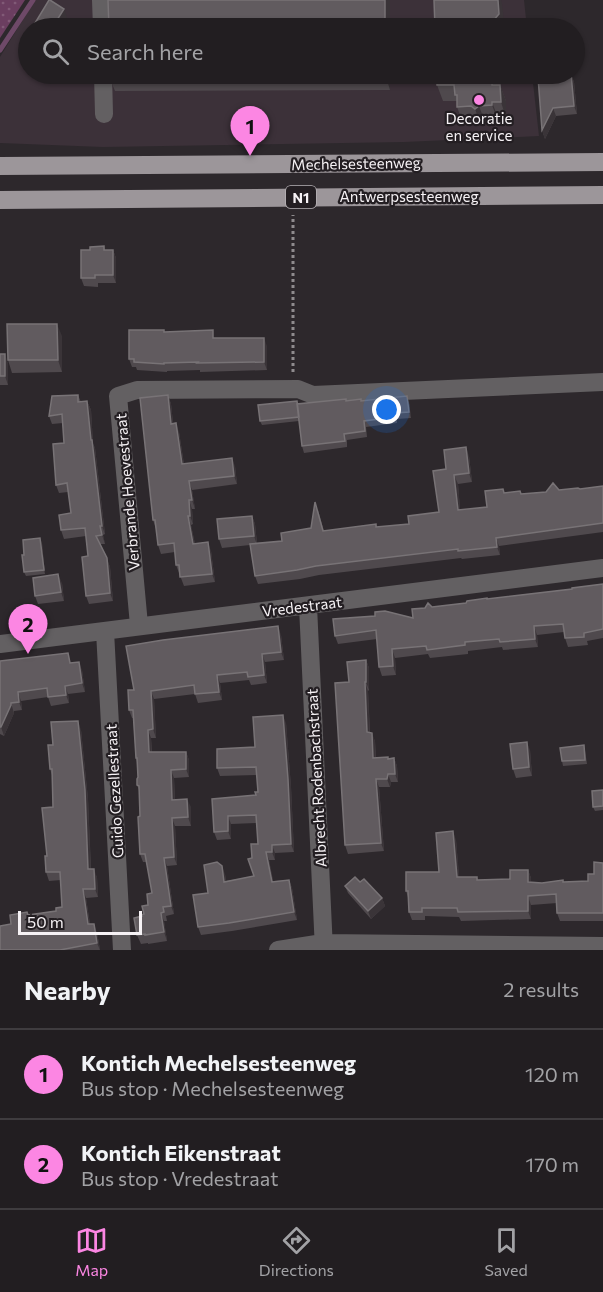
<!DOCTYPE html>
<html lang="en">
<head>
<meta charset="utf-8">
<style>
  :root { --surface:#221e21; --page:#2a272a; --text:#f1f3f6; --muted:#a2a2a5; --line:#3f3c3f; --accent:#fc86e3 }
  body { margin:0; font-family:Commissioner,sans-serif; background:var(--page); color:var(--text) }
  .scale { position:absolute; left:18px; bottom:15px; width:124px; box-sizing:border-box; padding-left:6px; border:3px solid #f6f2f5; border-top:0; font-size:16px; line-height:21px; white-space:nowrap; color:#f6f2f5; -webkit-text-stroke:4px #231e22; paint-order:stroke }
  .you { position:absolute; left:387px; top:410px; width:21px; height:21px; margin:-15px; border:4px solid #fff; border-radius:50%; background:#1a73e8; box-shadow:0 0 0 9px #1a73e833 }
  .badge { display:grid; place-items:center; width:39px; height:39px; border-radius:50%; background:var(--accent); color:#111; font-size:20px; font-weight:700 }
  .pin { position:absolute; translate:-50% -50px; filter:drop-shadow(0 2px 3px #0008) }
  .pin::after { content:''; position:absolute; top:32px; width:21px; height:18px; background:inherit; clip-path:polygon(0 0,100% 0,50% 100%) }
  .list { margin:0; padding:0; list-style:none }
  h2 { display:flex; justify-content:space-between; align-items:center; height:78px; margin:0; padding:0 24px; font-size:26px }
  h2 small { font-size:20px; font-weight:400; color:var(--muted) }
  .list li { display:grid; grid-template-columns:39px 1fr auto; gap:18px; align-items:center; box-sizing:border-box; height:90px; padding:0 24px; border-top:2px solid var(--line) }
  .list b { display:block; font-size:22px; white-space:nowrap }
  .list p { margin:0; font-size:20px; white-space:nowrap; color:var(--muted) }
  .list em { font-size:20px; font-style:normal; color:var(--muted) }
  .icon { flex:none; width:33px; height:33px; fill:none; stroke:currentColor; stroke-width:2; stroke-linecap:round; stroke-linejoin:round }
  .map { position:relative; flex:none; width:603px; height:950px; overflow:hidden }
  .search { position:absolute; background:var(--surface); box-shadow:0 2px 4px #0004; left:18px; right:18px; top:18px; height:66px; display:flex; align-items:center; gap:15px; box-sizing:border-box; padding:0 21px; border-radius:33px; color:var(--muted); font-size:22px }
  .sheet { height:258px; background:var(--surface) }
  nav { display:flex; justify-content:space-around; align-items:center; box-sizing:border-box; height:84px; border-top:2px solid var(--line); background:var(--surface); font-size:16px; color:var(--muted) }
  nav a { display:grid; justify-items:center; gap:3px }
  nav .on { color:var(--accent) }
  .map>svg:first-child { display:block }
  .built { fill:#3c3139 }
  .grass { fill:url(#grass-dots) }
  .lines { fill:none; stroke-linecap:round; stroke-linejoin:round }
  .stream { stroke:#6e4968; stroke-width:5 }
  .path { stroke:#8f8b8e; stroke-width:3; stroke-dasharray:3 3; stroke-linecap:butt }
  .minor { stroke:#636062; stroke-width:18 }
  .major { stroke:#9c969a; stroke-width:18 }
  .wall { fill:#4f494d }
  .shaded-wall { fill:#3a3438 }
  .building { fill:#615b5f; stroke:#787376; stroke-width:1.5 }
  .poi-dot { fill:#fc86e3; stroke:#231e22; stroke-width:2 }
  .labels { text-anchor:middle; dominant-baseline:central; stroke-width:4.5; stroke-linejoin:round; paint-order:stroke }
  .shield { fill:#231e22; stroke:#b7b2b6; stroke-width:1.5 }
  .shield-label { font-size:14px; font-weight:bold; fill:#f6f2f5 }
  .poi-label { font-size:15px; fill:#f6f2f5; stroke:#231e22 }
  .street-label { font-size:15px; fill:#f6f2f5; stroke:#231e22 }
</style>
</head>
<body>
<div class="map">
<svg width="603" height="950" viewBox="0 0 603 950">
  <defs>
    <pattern id="grass-dots" width="8" height="8" patternUnits="userSpaceOnUse" patternTransform="scale(1.5)"><rect width="8" height="8" fill="#6b3e60"/><path d="M2 2h.1M6 6h.1" fill="none" stroke="#815a77" stroke-width="1.8" stroke-linecap="round"/></pattern>
  </defs>
  <rect width="100%" height="100%" fill="#2d282c"/>
  <path class="built" d="M 35,0 L 524,0 L 527,28 L 28,28 L 28,74 L 532,74 L 539,136 L 404,142 L 103,147 L 0,143 L 0,57 Z"/>
  <path class="grass" d="M 0,0 L 25,0 L 0,38 Z"/>
  <g class="lines">
    <path class="stream" d="M 0,50 L 33,0"/>
    <path class="path" d="M 293,372 L 293,215"/>
    <path class="minor" d="M 101,0 L 102,28
      M 103,74 L 104,114
      M 308,606 L 324,950
      M 139,625 L 118,396 L 137,390 L 298,389 L 313,395 L 603,382
      M 105,631 L 122,950
      M 0,644 L 603,568
      M 278,950 L 323,943 L 603,946"/>
    <path class="major" d="M 0,166 L 603,162
      M 0,200 L 603,195"/>
  </g>
  <path class="wall" d="M 28,35 L 28,51 L 24,42 Z
    M 390,74 L 390,90 L 115,91 L 110,79 Z
    M 571,74 L 574,82 L 577,114 L 556,116 L 545,139 L 542,130 Z
    M 496,75 L 497,85 L 500,85 L 506,101 L 506,118 L 498,118 L 498,121 L 485,122 L 481,125 L 477,122 L 463,123 L 457,107 L 457,101 L 443,101 L 437,85 Z
    M 104,246 L 105,250 L 113,250 L 116,258 L 116,283 L 98,283 L 98,287 L 84,286 L 81,278 L 90,250 Z
    M 165,332 L 216,338 L 267,346 L 267,370 L 200,372 L 200,370 L 167,371 L 167,372 L 137,370 L 136,367 L 132,367 L 129,359 Z
    M 62,336 L 62,372 L 12,373 L 8,360 Z
    M 0,354 L 8,363 L 8,385 L 0,385 Z
    M 78,395 L 81,402 L 87,401 L 91,410 L 93,444 L 95,448 L 105,534 L 103,535 L 105,544 L 100,544 L 110,567 L 113,601 L 89,604 L 86,596 L 88,556 L 86,536 L 64,539 L 61,530 L 71,513 L 68,492 L 59,493 L 56,485 L 64,443 L 63,423 L 52,424 L 49,416 Z
    M 168,395 L 171,404 L 173,423 L 179,432 L 184,464 L 235,466 L 237,484 L 192,490 L 195,509 L 192,509 L 193,524 L 191,525 L 195,544 L 211,551 L 215,582 L 184,586 L 176,565 L 175,552 L 161,554 L 158,545 L 156,529 L 153,520 Z
    M 297,401 L 298,404 L 346,401 L 409,402 L 411,418 L 397,419 L 397,423 L 366,427 L 367,437 L 347,440 L 347,447 L 304,453 L 302,446 L 299,421 L 262,425 L 260,421 Z
    M 469,456 L 472,482 L 458,484 L 460,510 L 487,507 L 504,493 L 522,494 L 580,489 L 603,486 L 603,532 L 499,546 L 500,555 L 462,559 L 461,558 L 319,575 L 300,579 L 258,584 L 255,576 L 250,545 L 222,548 L 219,539 L 252,516 L 255,524 L 257,543 L 282,541 L 311,528 L 318,510 L 324,531 L 376,524 L 377,527 L 409,524 L 439,512 L 446,469 Z
    M 42,543 L 45,574 L 26,576 L 24,572 Z
    M 62,583 L 64,601 L 38,604 L 35,596 Z
    M 603,584 L 603,638 L 587,641 L 588,645 L 568,647 L 565,638 L 564,632 L 537,635 L 538,647 L 503,650 L 502,647 L 468,651 L 468,654 L 430,658 L 428,654 L 395,658 L 396,675 L 382,676 L 379,667 L 377,639 L 338,644 L 335,636 L 413,618 L 432,607 L 466,603 L 488,599 L 572,589 Z
    M 281,635 L 284,660 L 265,662 L 267,683 L 251,685 L 249,680 L 220,683 L 222,700 L 198,703 L 195,694 L 154,699 L 156,738 L 151,738 L 152,752 L 186,752 L 189,760 L 189,777 L 174,778 L 175,800 L 191,807 L 191,826 L 175,826 L 177,865 L 167,866 L 174,914 L 166,916 L 167,921 L 164,921 L 167,941 L 148,944 L 148,943 L 141,944 L 137,935 L 142,916 L 144,914 L 148,905 L 152,893 L 147,862 L 143,862 L 140,854 L 140,816 L 139,790 L 137,785 L 138,777 L 137,762 L 136,758 L 133,718 L 132,718 L 129,710 L 134,690 Z
    M 366,660 L 369,668 L 369,690 L 368,691 L 370,732 L 375,741 L 376,758 L 388,759 L 394,758 L 397,766 L 398,782 L 391,782 L 390,787 L 379,787 L 384,851 L 348,854 L 345,845 L 349,682 Z
    M 0,661 L 72,663 L 82,670 L 85,692 L 68,694 L 69,703 L 51,706 L 48,697 L 21,701 L 22,710 L 14,711 L 14,713 L 4,736 L 0,734 Z
    M 286,723 L 291,787 L 294,852 L 275,853 L 275,860 L 269,860 L 273,881 L 289,880 L 292,888 L 297,920 L 232,931 L 201,935 L 198,927 L 208,893 L 225,874 L 226,881 L 254,876 L 252,858 L 258,844 L 257,823 L 231,824 L 231,839 L 217,840 L 214,832 L 212,799 L 256,795 L 258,792 L 257,775 L 220,776 L 217,768 L 255,747 Z
    M 81,730 L 88,799 L 91,869 L 97,877 L 98,897 L 86,898 L 90,924 L 97,932 L 100,950 L 0,950 L 11,924 L 28,915 L 56,911 L 62,907 L 61,880 L 49,881 L 46,872 L 47,856 L 53,807 L 52,775 L 50,769 L 53,745 Z
    M 530,750 L 532,776 L 516,778 L 513,769 Z
    M 585,750 L 587,764 L 563,766 L 562,761 Z
    M 603,790 L 603,810 L 595,811 L 593,807 Z
    M 456,840 L 459,877 L 477,877 L 478,880 L 510,879 L 528,870 L 531,878 L 531,882 L 542,883 L 563,880 L 564,882 L 588,881 L 603,863 L 603,921 L 560,921 L 557,913 L 557,903 L 531,905 L 531,919 L 461,921 L 459,917 L 425,916 L 425,920 L 412,920 L 409,912 L 408,897 L 406,891 L 439,872 Z
    M 360,882 L 382,898 L 385,906 L 371,919 L 348,893 L 345,886 Z"/>
  <path class="shaded-wall" d="M 385,0 L 390,0 L 390,28 L 385,28 Z
    M 498,0 L 501,0 L 502,4 L 505,28 L 487,28 Z
    M 64,9 L 67,17 L 60,28 L 52,28 Z
    M 386,74 L 390,74 L 390,90 L 386,77 Z
    M 492,74 L 496,74 L 496,75 L 498,101 L 492,85 Z
    M 571,74 L 574,82 L 577,114 L 574,106 Z
    M 500,85 L 506,101 L 506,118 L 501,102 Z
    M 492,102 L 498,118 L 498,121 L 492,105 Z
    M 479,106 L 485,122 L 481,125 L 475,109 Z
    M 553,108 L 556,116 L 545,139 L 542,130 Z
    M 113,250 L 116,258 L 116,283 L 113,275 Z
    M 57,324 L 62,336 L 62,372 L 58,360 Z
    M 264,338 L 267,346 L 267,370 L 264,362 Z
    M 5,354 L 8,363 L 8,385 L 5,376 Z
    M 168,395 L 171,404 L 174,432 L 171,424 Z
    M 407,396 L 409,402 L 411,418 L 409,412 Z
    M 87,401 L 91,410 L 93,444 L 95,448 L 105,534 L 102,526 L 91,440 Z
    M 176,423 L 179,432 L 185,473 L 182,464 Z
    M 466,447 L 469,456 L 472,482 L 469,473 Z
    M 232,458 L 235,466 L 237,484 L 234,476 Z
    M 454,475 L 458,484 L 461,519 L 458,510 Z
    M 189,481 L 192,490 L 195,509 L 192,500 Z
    M 189,500 L 192,509 L 193,524 L 190,516 Z
    M 188,516 L 191,525 L 196,552 L 193,544 Z
    M 252,516 L 255,524 L 257,545 L 254,536 Z
    M 100,526 L 103,535 L 105,544 L 102,535 Z
    M 40,538 L 42,543 L 45,574 L 44,570 Z
    M 496,538 L 499,546 L 500,555 L 497,547 Z
    M 208,542 L 211,551 L 215,582 L 212,574 Z
    M 107,558 L 110,567 L 113,601 L 110,593 Z
    M 58,574 L 62,583 L 64,601 L 61,592 Z
    M 278,626 L 281,635 L 284,660 L 281,652 Z
    M 534,626 L 537,635 L 538,647 L 535,639 Z
    M 392,649 L 395,658 L 396,675 L 393,666 Z
    M 262,654 L 265,662 L 267,683 L 264,675 Z
    M 366,660 L 369,668 L 369,690 L 366,682 Z
    M 79,662 L 82,670 L 85,692 L 82,683 Z
    M 217,675 L 220,683 L 222,700 L 219,692 Z
    M 365,682 L 368,691 L 370,741 L 367,732 Z
    M 65,686 L 68,694 L 69,703 L 66,695 Z
    M 151,691 L 154,699 L 156,738 L 153,729 Z
    M 18,692 L 21,701 L 22,710 L 19,702 Z
    M 11,703 L 14,713 L 4,736 L 1,727 Z
    M 283,715 L 286,723 L 291,787 L 294,852 L 291,844 Z
    M 78,721 L 81,730 L 88,799 L 91,877 L 88,869 Z
    M 148,730 L 151,738 L 152,761 L 149,752 Z
    M 372,733 L 375,741 L 376,766 L 373,758 Z
    M 527,742 L 530,750 L 532,776 L 529,767 Z
    M 186,752 L 189,760 L 189,777 L 186,769 Z
    M 394,758 L 397,766 L 398,782 L 395,774 Z
    M 171,770 L 174,778 L 175,808 L 172,800 Z
    M 388,774 L 391,782 L 390,787 L 387,779 Z
    M 376,779 L 379,787 L 384,851 L 381,843 Z
    M 187,799 L 191,807 L 191,826 L 188,817 Z
    M 228,816 L 231,824 L 231,839 L 228,831 Z
    M 172,818 L 175,826 L 177,865 L 174,857 Z
    M 453,831 L 456,840 L 460,885 L 457,877 Z
    M 272,845 L 275,853 L 275,860 L 272,852 Z
    M 266,852 L 269,860 L 275,890 L 272,882 Z
    M 164,858 L 167,866 L 174,914 L 171,906 Z
    M 222,866 L 225,874 L 227,890 L 224,882 Z
    M 94,869 L 97,877 L 98,897 L 95,889 Z
    M 528,870 L 531,878 L 531,891 L 528,882 Z
    M 289,880 L 292,888 L 297,920 L 294,912 Z
    M 83,889 L 86,898 L 91,933 L 88,924 Z
    M 528,896 L 531,905 L 531,919 L 528,911 Z
    M 382,898 L 385,906 L 371,919 L 368,911 Z
    M 161,913 L 164,921 L 167,941 L 164,932 Z
    M 94,924 L 97,932 L 100,950 L 97,943 Z"/>
  <path class="building" d="M 49,0 L 50,0 L 64,9 L 52,28 L 32,28 Z
    M 108,0 L 385,0 L 385,28 L 109,28 Z
    M 434,0 L 498,0 L 499,14 L 487,28 L 435,28 Z
    M 28,35 L 28,44 L 24,42 Z
    M 110,74 L 386,74 L 386,77 L 110,79 Z
    M 437,74 L 492,74 L 492,85 L 500,85 L 501,102 L 492,102 L 492,105 L 479,106 L 475,109 L 471,106 L 457,107 L 457,95 L 455,95 L 454,85 L 437,85 Z
    M 571,74 L 574,106 L 553,108 L 542,130 L 538,77 Z
    M 104,246 L 104,250 L 113,250 L 113,275 L 95,275 L 95,278 L 81,278 L 81,250 L 90,250 L 90,247 Z
    M 7,324 L 57,324 L 58,360 L 8,360 Z
    M 129,330 L 164,330 L 164,332 L 213,330 L 213,338 L 264,338 L 264,362 L 197,363 L 198,362 L 164,363 L 164,364 L 134,362 L 134,359 L 129,359 Z
    M 0,354 L 5,354 L 5,376 L 0,376 Z
    M 78,395 L 78,402 L 87,401 L 91,440 L 92,440 L 102,526 L 100,526 L 102,535 L 96,536 L 107,558 L 110,593 L 86,596 L 82,557 L 88,556 L 85,528 L 61,530 L 59,515 L 71,513 L 67,483 L 56,485 L 53,444 L 64,443 L 62,414 L 49,416 L 52,396 Z
    M 168,395 L 171,424 L 176,423 L 182,464 L 232,458 L 234,476 L 189,481 L 192,500 L 189,500 L 190,516 L 188,516 L 193,544 L 208,542 L 212,574 L 180,577 L 179,565 L 176,565 L 174,543 L 158,545 L 155,520 L 153,520 L 140,398 Z
    M 407,396 L 409,412 L 395,413 L 395,417 L 364,421 L 365,431 L 344,434 L 345,441 L 302,446 L 297,404 L 346,399 L 346,401 L 361,399 L 361,401 Z
    M 297,401 L 299,417 L 260,421 L 258,405 Z
    M 466,447 L 469,473 L 454,475 L 458,510 L 487,507 L 485,491 L 503,489 L 504,493 L 520,491 L 521,494 L 546,492 L 553,483 L 559,490 L 578,488 L 580,489 L 603,486 L 603,523 L 496,538 L 497,547 L 458,551 L 458,549 L 316,566 L 297,570 L 255,576 L 250,544 L 282,541 L 281,533 L 311,528 L 315,502 L 323,531 L 376,524 L 376,527 L 409,524 L 408,516 L 439,512 L 433,471 L 446,469 L 444,450 Z
    M 252,516 L 254,536 L 219,539 L 217,519 Z
    M 40,538 L 44,570 L 24,572 L 22,555 L 24,555 L 23,540 Z
    M 58,574 L 61,592 L 35,596 L 33,578 Z
    M 603,584 L 603,629 L 584,633 L 584,637 L 565,638 L 563,624 L 534,626 L 535,639 L 500,642 L 499,639 L 465,642 L 465,645 L 427,650 L 426,646 L 392,649 L 393,666 L 379,667 L 376,630 L 335,636 L 333,619 L 375,616 L 375,612 L 385,611 L 413,618 L 412,609 L 425,608 L 428,603 L 432,607 L 466,603 L 467,601 L 487,598 L 487,599 L 572,589 L 572,588 Z
    M 278,626 L 281,652 L 262,654 L 264,675 L 248,677 L 247,672 L 217,675 L 219,692 L 195,694 L 194,685 L 151,691 L 153,729 L 148,730 L 149,752 L 186,752 L 186,769 L 171,770 L 172,800 L 187,799 L 188,817 L 172,818 L 174,857 L 164,858 L 171,906 L 163,907 L 164,912 L 161,913 L 164,932 L 145,935 L 145,934 L 137,935 L 134,918 L 142,916 L 141,915 L 144,914 L 142,906 L 148,905 L 147,894 L 152,893 L 145,854 L 140,854 L 138,817 L 140,816 L 139,786 L 137,785 L 137,779 L 138,777 L 137,758 L 136,758 L 133,710 L 129,710 L 128,690 L 134,690 L 126,646 L 163,640 Z
    M 68,653 L 70,663 L 79,662 L 82,683 L 65,686 L 66,695 L 48,697 L 47,688 L 18,692 L 19,702 L 11,703 L 11,705 L 1,727 L 0,727 L 0,661 Z
    M 366,660 L 366,682 L 365,682 L 367,732 L 372,733 L 373,758 L 388,757 L 388,759 L 394,758 L 395,774 L 388,774 L 387,779 L 376,779 L 381,843 L 345,845 L 335,683 L 349,682 L 347,662 Z
    M 283,715 L 288,779 L 291,844 L 272,845 L 272,852 L 266,852 L 272,882 L 289,880 L 294,912 L 229,923 L 198,927 L 193,895 L 208,893 L 204,865 L 217,862 L 222,866 L 224,882 L 254,876 L 248,859 L 252,858 L 251,844 L 258,844 L 256,815 L 228,816 L 228,831 L 214,832 L 212,799 L 256,795 L 255,792 L 258,792 L 256,767 L 217,768 L 217,749 L 255,747 L 253,717 Z
    M 78,721 L 85,790 L 88,869 L 94,869 L 95,889 L 83,889 L 88,924 L 94,924 L 97,943 L 60,950 L 0,950 L 0,926 L 11,924 L 10,915 L 27,912 L 28,915 L 56,911 L 56,908 L 62,907 L 60,872 L 46,872 L 45,856 L 47,856 L 42,808 L 53,807 L 52,769 L 50,769 L 48,745 L 53,745 L 51,722 Z
    M 527,742 L 529,767 L 513,769 L 510,744 Z
    M 584,745 L 585,760 L 562,761 L 560,748 Z
    M 603,790 L 603,806 L 593,807 L 592,791 Z
    M 453,831 L 457,877 L 477,877 L 477,880 L 510,879 L 510,870 L 528,870 L 528,882 L 542,883 L 563,880 L 563,882 L 588,881 L 588,874 L 594,874 L 594,862 L 603,863 L 603,913 L 557,913 L 556,894 L 528,896 L 528,911 L 458,912 L 457,908 L 422,908 L 422,912 L 409,912 L 408,891 L 406,891 L 406,872 L 439,872 L 436,833 Z
    M 355,877 L 360,882 L 364,879 L 382,898 L 368,911 L 345,886 Z"/>
  <circle class="poi-dot" cx="479" cy="100" r="6"/>
  <g class="labels">
    <rect class="shield" x="286" y="186" width="30" height="22" rx="4.5"/>
    <g class="shield-label">
      <text x="301" y="197">N1</text>
    </g>
    <g class="poi-label">
      <text x="479" y="118">Decoratie<tspan x="479" dy="17">en service</tspan></text>
    </g>
    <g class="street-label">
      <text transform="translate(356 163) rotate(-1)">Mechelsesteenweg</text>
      <text x="409" y="196">Antwerpsesteenweg</text>
      <text transform="translate(127 492) rotate(-95)">Verbrande Hoevestraat</text>
      <text transform="translate(302 606) rotate(-7)">Vredestraat</text>
      <text transform="translate(316 778) rotate(-93)">Albrecht Rodenbachstraat</text>
      <text transform="translate(114 791) rotate(-93)">Guido Gezellestraat</text>
    </g>
  </g>
</svg>
<div class="scale">50 m</div>
<div class="you"></div>
<div class="pin badge" style="left:250px;top:156px">1</div>
<div class="pin badge" style="left:28px;top:654px">2</div>
<div class="search"><svg class="icon" aria-label="search" viewBox="0 0 24 24"><circle cx="10" cy="10" r="6"/><path d="M15 15l6 6"/></svg>Search here</div>
</div>
<section class="sheet">
<h2>Nearby<small>2 results</small></h2>
<ul class="list">
<li><span class="badge">1</span><div><b>Kontich Mechelsesteenweg</b><p>Bus stop · Mechelsesteenweg</p></div><em>120 m</em></li>
<li><span class="badge">2</span><div><b>Kontich Eikenstraat</b><p>Bus stop · Vredestraat</p></div><em>170 m</em></li>
</ul>
</section>
<nav>
<a class="on"><svg class="icon" aria-label="map" viewBox="0 0 24 24"><path d="M3 6l6-2 6 2 6-2v14l-6 2-6-2-6 2zM9 4v14M15 6v14"/></svg>Map</a>
<a><svg class="icon" aria-label="directions" viewBox="0 0 24 24"><path d="M12 3l9 9-9 9-9-9zM9 14v-3h6M13 9l2 2-2 2"/></svg>Directions</a>
<a><svg class="icon" aria-label="saved" viewBox="0 0 24 24"><path d="M7 4h10v16l-5-4-5 4z"/></svg>Saved</a>
</nav>
</body>
</html>
